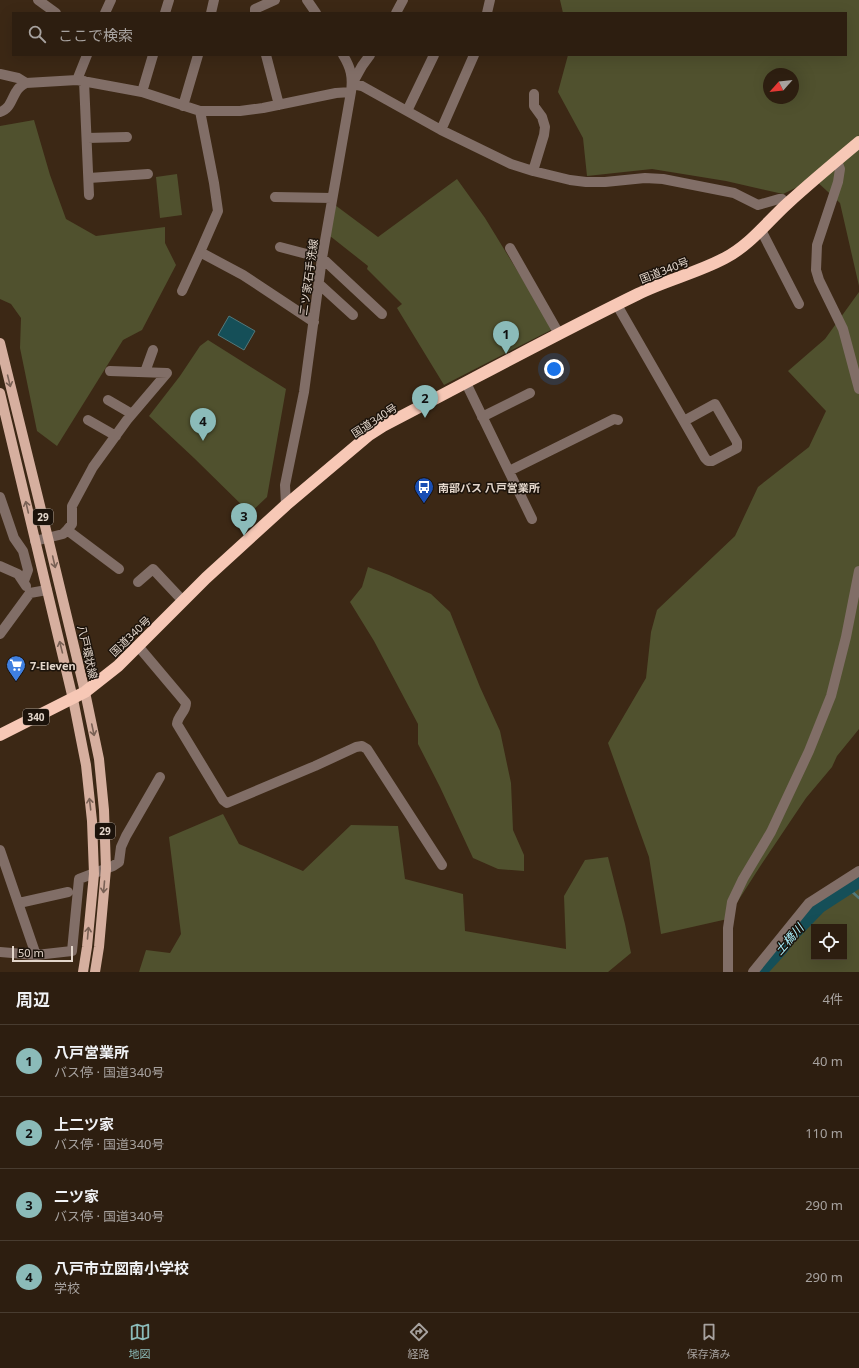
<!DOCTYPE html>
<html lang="ja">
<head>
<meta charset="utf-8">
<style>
  :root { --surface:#2d1e10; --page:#392b1e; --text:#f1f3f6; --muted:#a7a29f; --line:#483c30; --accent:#8bbbb9 }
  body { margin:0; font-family:"Noto Sans","Noto Sans JP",sans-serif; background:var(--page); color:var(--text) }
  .controls { position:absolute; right:12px; bottom:12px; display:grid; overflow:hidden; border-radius:0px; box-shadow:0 4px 16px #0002 }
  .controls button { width:36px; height:36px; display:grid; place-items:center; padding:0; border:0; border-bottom:1px solid var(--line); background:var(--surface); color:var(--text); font:20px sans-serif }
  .compass { position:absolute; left:763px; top:68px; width:36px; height:36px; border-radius:50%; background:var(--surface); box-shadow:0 4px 16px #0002; rotate:243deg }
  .scale { position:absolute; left:12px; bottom:10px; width:61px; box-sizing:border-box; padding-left:4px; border:2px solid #e3d6cb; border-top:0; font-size:11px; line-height:14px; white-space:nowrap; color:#e3d6cb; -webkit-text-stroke:3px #1c130b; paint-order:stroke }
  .you { position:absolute; left:554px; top:369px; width:14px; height:14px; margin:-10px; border:3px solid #fff; border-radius:50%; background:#1a73e8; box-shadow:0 0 0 6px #1a73e833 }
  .badge { display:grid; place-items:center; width:26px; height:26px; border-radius:50%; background:var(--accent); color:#111; font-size:13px; font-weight:700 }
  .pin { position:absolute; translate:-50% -33px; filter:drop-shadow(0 1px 2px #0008) }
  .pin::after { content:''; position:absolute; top:21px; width:14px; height:12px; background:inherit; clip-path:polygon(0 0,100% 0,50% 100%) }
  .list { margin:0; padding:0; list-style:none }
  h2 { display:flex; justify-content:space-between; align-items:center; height:52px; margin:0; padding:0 16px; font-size:17px }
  h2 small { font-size:13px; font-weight:400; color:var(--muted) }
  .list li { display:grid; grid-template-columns:26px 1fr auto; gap:12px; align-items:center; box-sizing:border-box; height:72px; padding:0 16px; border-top:1px solid var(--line) }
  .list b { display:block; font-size:15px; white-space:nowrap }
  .list p { margin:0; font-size:13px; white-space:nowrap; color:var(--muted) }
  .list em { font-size:13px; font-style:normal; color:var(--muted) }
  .icon { flex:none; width:22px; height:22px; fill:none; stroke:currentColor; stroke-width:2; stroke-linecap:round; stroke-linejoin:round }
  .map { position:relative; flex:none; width:859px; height:972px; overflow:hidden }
  .search { position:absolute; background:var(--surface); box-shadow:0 4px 16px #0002; left:12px; right:12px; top:12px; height:44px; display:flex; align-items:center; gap:10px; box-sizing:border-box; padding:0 14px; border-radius:0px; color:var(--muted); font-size:15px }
  .sheet { height:340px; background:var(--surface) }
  nav { display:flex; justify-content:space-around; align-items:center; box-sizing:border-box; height:56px; border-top:1px solid var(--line); background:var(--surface); font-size:11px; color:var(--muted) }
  nav a { display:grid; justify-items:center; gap:2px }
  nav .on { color:var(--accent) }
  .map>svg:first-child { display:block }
  .green { fill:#50512e; fill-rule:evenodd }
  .water { fill:#154f58; stroke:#53787a }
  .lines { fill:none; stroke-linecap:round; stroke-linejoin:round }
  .stream { stroke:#53787a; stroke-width:2.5 }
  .river { stroke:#154f58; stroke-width:15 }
  .minor { stroke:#816e67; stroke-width:10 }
  .major { stroke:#d6af9f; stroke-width:10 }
  .highway { stroke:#f7c8b6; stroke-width:12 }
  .oneway { stroke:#796155 }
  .labels { text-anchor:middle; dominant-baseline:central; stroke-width:3; stroke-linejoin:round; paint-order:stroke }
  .shield { fill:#1c130b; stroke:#a79c91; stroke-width:1 }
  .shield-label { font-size:10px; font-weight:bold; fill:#e3d6cb }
  .street-label { font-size:11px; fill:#e3d6cb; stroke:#1c130b }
  .poi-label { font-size:11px; font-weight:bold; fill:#e3d6cb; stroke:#1c130b; text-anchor:start }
  .water-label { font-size:12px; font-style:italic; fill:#aaf0fd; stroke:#1c130b }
</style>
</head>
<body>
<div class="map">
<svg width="859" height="972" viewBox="0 0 859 972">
  <rect width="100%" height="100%" fill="#3c2815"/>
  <path class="green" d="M 560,0 L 859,0 L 859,286 L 840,203 L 814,179 L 783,194 L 726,181 L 652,169 L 587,176 L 583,138 L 558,92 L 568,55 L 846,55 L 846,13 L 563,13 ZM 769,74 L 793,74 L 793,98 L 769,98 Z
    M 34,120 L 50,175 L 66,219 L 96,236 L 165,227 L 165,243 L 176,265 L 142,330 L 123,340 L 57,446 L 37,431 L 20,348 L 21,318 L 11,304 L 0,299 L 0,126 Z
    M 177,174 L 182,215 L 160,218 L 156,177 Z
    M 457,179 L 485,218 L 553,329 L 444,385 L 397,308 L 402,304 L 367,269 L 368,266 L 330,236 L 335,205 L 378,237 Z
    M 859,292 L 859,729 L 837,756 L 832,767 L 806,798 L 761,865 L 736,904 L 732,918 L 661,934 L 649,857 L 608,743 L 646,678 L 651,632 L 657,610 L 735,536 L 758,487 L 809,447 L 826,411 L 788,371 L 825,339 Z
    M 208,340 L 286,389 L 267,497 L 250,513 L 194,458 L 149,416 L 180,376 L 200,346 Z
    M 368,567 L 389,575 L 431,594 L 450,612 L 480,687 L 500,731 L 511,783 L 513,830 L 524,855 L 524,871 L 498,869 L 473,858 L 440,787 L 418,744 L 418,724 L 374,641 L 350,602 L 362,587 Z
    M 223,814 L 239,844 L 303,871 L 351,825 L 398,826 L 405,879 L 463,894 L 465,931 L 566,949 L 564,896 L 585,860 L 608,857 L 625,924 L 631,953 L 608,972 L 139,972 L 146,950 L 170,953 L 181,934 L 169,837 Z
    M 859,883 L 859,972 L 763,972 L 821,908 L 846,893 ZM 814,927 L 844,927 L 844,957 L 814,957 Z"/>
  <path class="water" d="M 229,316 L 255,331 L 244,350 L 218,335 Z"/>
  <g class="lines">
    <path class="stream" d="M 848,888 L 859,898"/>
    <path class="river" d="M 759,972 L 780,949 L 789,937 L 819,906 L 859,880"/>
    <path class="minor" d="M 38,0 L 56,13
      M 307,0 L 316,13
      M 105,13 L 111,0
      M 165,13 L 169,0
      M 211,13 L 214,0
      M 255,13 L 255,9 L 275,0
      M 396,13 L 403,0
      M 487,13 L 490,0
      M 266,55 L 279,105
      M 370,55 L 362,66 L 352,84 L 362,86 L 441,130 L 511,164 L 533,171 L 570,180 L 586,182 L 605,182 L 645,178 L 663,179 L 734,193 L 758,205 L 779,199 L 782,199 L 787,204
      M 0,74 L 18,78 L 26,83 L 77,80 L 142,92 L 200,111 L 240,111 L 263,108 L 336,93 L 351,92
      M 77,80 L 87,55
      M 84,81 L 89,195
      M 142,92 L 153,55
      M 183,106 L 198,55
      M 200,111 L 214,183 L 218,211 L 200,252 L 243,275 L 314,322
      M 407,111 L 434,55
      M 0,112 C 10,109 11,100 16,92 C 18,88 22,85 26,83
      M 441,130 L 474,55
      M 87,138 L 127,137
      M 837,161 L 840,169 L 838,182 L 817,245 L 816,270 L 819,280 L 843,329 L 859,389
      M 533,171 L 544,135 L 545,127 L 542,117 L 534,106 L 534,94
      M 89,178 L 148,174
      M 275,197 L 332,198
      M 761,230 L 799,304
      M 280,247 L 322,258 L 382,314
      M 510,248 L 559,334
      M 319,284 L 353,315
      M 182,291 L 200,252
      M 617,305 L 705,458 L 708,461 L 712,461 L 737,448 L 737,442 L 715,404 L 684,421
      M 145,372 L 153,350
      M 466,383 L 532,519
      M 108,400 L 132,414
      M 482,417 L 530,393
      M 88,420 L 116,436
      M 509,471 L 614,419 L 618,420
      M 0,497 L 14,538 L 23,551 L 28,570 L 24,581
      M 286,505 L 285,485 L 304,392 L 322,258 L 351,92 C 353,77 351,68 343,55
      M 67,530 L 119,569
      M 35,541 L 63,534 L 67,530 L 72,524 L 72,506 L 93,467 L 127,420 L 167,373 L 110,371
      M 0,566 L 18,574 L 26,586
      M 138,582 L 153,569 L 183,601
      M 0,634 L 30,593 L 47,590
      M 138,646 L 186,703 C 186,712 178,715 177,724 L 223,800 L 227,803 L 315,766 L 356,747 L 362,746 L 367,749 L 442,865
      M 0,850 L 36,955
      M 19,903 L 68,892
      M 0,952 L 36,955 L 72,951 L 79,879 L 113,866 L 119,862 L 121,847 L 126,836 L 160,777
      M 728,972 L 728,928 L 732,902 L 743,879 L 771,832 L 809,751 L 831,696 L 846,637 L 859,571
      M 753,972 L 809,903 L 859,871"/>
    <path class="major" d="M 0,343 L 48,538 L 85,692 L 99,759 L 104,810 L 106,869 L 99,947 L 95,972
      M 0,393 L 73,699 L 86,765 L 92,821 L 94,874 L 87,947 L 83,972"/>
    <path class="highway" d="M 0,735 L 85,692 L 118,666 L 206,578 L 286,505 L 369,435 L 383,426 C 468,382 552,336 638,294 C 666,280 697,273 725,258 C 750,245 767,222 788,203 C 811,182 835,162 859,142"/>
  </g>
  <defs><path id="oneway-shaft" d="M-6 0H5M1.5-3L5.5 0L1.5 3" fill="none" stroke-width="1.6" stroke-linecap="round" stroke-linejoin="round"/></defs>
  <g class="oneway">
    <use href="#oneway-shaft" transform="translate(9 381) rotate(76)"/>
    <use href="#oneway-shaft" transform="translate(27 507) rotate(-103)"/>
    <use href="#oneway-shaft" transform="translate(54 562) rotate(77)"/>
    <use href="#oneway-shaft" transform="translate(61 647) rotate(-104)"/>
    <use href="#oneway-shaft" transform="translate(93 730) rotate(78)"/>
    <use href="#oneway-shaft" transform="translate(90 804) rotate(-97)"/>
    <use href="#oneway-shaft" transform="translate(104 887) rotate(95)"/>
    <use href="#oneway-shaft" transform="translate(88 933) rotate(-85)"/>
  </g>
  <defs>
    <symbol id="bus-pin" viewBox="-11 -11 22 30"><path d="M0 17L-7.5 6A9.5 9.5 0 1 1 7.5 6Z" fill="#1a4fb4" stroke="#1c130b"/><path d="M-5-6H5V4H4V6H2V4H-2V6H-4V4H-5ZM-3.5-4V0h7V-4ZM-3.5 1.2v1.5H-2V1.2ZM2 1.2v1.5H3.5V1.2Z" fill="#fff"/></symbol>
    <symbol id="supermarket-pin" viewBox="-11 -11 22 30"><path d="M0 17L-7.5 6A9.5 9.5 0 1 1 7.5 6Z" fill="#3f7fe0" stroke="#1c130b"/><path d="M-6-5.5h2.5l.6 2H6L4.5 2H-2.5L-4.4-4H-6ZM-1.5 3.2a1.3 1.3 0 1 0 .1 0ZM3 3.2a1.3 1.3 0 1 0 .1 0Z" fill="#fff"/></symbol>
  </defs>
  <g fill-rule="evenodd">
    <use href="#bus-pin" x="413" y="476" width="22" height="30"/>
    <use href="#supermarket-pin" x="5" y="654" width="22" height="30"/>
  </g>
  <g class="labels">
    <g class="shield">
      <rect x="33" y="509" width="20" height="16" rx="3"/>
      <rect x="23" y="709" width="26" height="16" rx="3"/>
      <rect x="95" y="823" width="20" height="16" rx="3"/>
    </g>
    <g class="shield-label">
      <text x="43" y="517">29</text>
      <text x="36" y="717">340</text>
      <text x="105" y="831">29</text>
    </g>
    <g class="street-label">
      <text transform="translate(664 270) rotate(-21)">国道340号</text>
      <text transform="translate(308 277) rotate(-82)">二ツ家石手洗線</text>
      <text transform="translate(374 420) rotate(-33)">国道340号</text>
      <text transform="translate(130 636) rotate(-44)">国道340号</text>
      <text transform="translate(88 652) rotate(77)">八戸環状線</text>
    </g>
    <g class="poi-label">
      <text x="438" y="487">南部バス 八戸営業所</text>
      <text x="30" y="665">7-Eleven</text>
    </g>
    <g class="water-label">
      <text transform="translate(789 939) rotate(-48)">土橋川</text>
    </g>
  </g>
</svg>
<div class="controls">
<button><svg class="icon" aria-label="locate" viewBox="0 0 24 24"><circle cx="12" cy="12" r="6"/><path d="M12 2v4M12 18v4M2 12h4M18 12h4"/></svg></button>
</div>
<svg class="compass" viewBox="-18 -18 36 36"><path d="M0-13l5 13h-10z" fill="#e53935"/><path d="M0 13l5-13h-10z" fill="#a7a29f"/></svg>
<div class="scale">50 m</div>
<div class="you"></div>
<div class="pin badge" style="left:506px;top:354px">1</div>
<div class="pin badge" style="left:425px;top:418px">2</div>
<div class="pin badge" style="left:244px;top:536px">3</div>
<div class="pin badge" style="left:203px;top:441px">4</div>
<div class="search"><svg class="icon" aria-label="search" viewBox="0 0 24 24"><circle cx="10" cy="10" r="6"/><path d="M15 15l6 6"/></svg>ここで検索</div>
</div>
<section class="sheet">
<h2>周辺<small>4件</small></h2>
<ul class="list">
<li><span class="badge">1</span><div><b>八戸営業所</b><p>バス停 · 国道340号</p></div><em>40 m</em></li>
<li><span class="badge">2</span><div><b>上二ツ家</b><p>バス停 · 国道340号</p></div><em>110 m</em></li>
<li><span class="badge">3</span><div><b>二ツ家</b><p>バス停 · 国道340号</p></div><em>290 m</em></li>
<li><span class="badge">4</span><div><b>八戸市立図南小学校</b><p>学校</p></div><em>290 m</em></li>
</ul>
</section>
<nav>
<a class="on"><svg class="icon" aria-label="map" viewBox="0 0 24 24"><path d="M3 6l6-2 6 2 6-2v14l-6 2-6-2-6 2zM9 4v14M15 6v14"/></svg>地図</a>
<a><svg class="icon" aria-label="directions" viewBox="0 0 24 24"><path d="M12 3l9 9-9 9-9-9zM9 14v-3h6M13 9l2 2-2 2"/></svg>経路</a>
<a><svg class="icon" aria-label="saved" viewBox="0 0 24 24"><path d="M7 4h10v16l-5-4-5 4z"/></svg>保存済み</a>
</nav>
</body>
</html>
